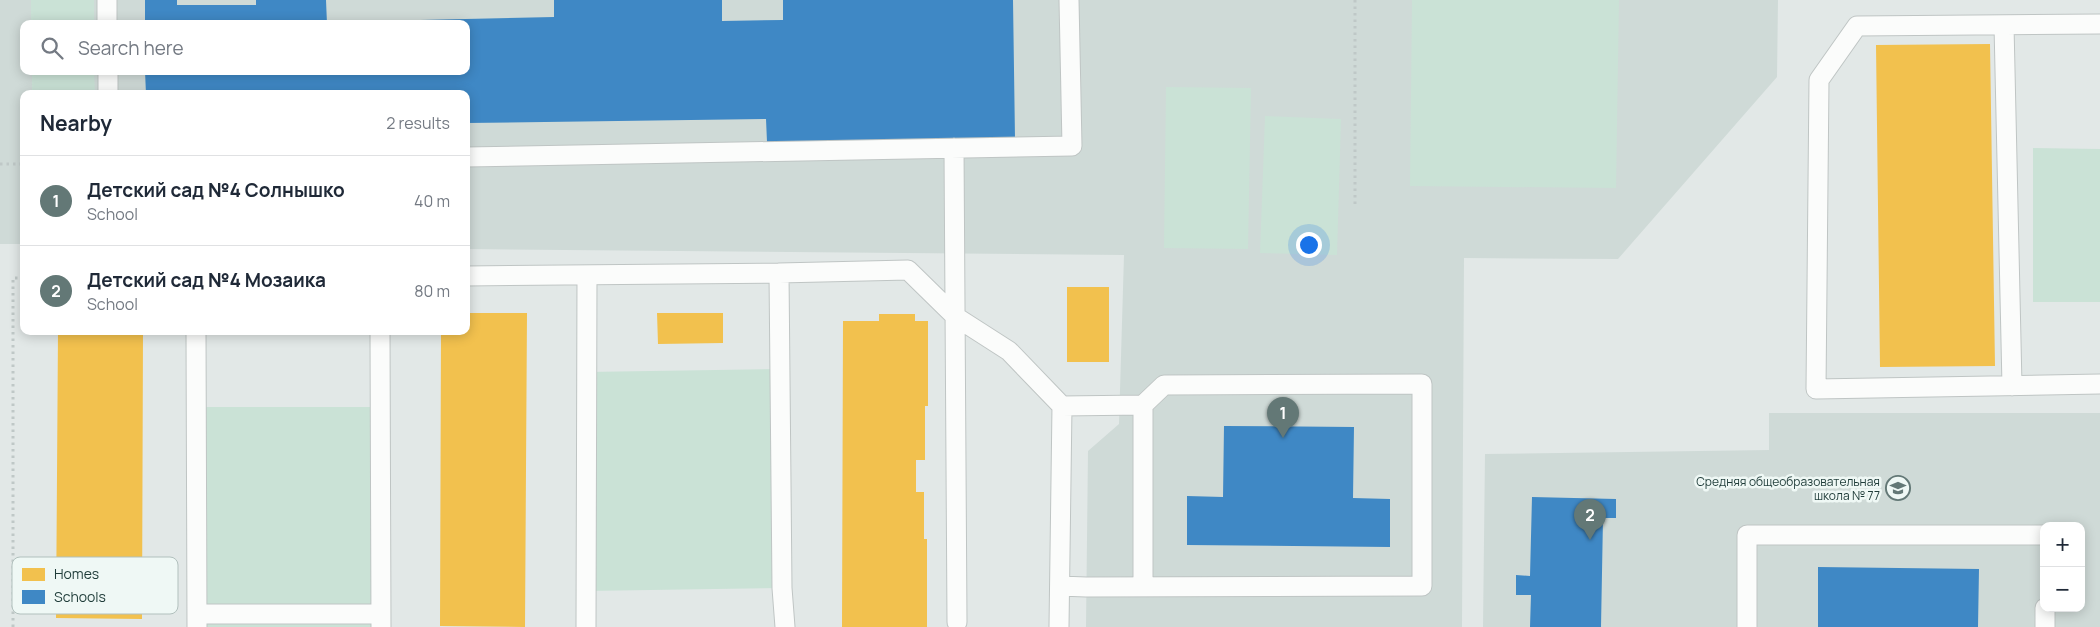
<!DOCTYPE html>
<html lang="en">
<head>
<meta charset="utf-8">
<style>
  :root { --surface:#fff; --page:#f6f6f7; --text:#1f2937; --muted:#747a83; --line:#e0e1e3; --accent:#637876 }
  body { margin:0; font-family:Manrope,sans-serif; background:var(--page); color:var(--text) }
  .controls { position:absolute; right:15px; bottom:15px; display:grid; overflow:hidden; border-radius:10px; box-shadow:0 2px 12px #0003 }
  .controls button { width:45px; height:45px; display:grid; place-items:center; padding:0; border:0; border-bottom:1px solid var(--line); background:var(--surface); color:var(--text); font:25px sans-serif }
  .you { position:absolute; left:1308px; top:244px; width:18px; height:18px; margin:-12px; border:4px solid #fff; border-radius:50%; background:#1a73e8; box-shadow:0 0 0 8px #1a73e833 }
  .badge { display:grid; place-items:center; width:32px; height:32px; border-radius:50%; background:var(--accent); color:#fff; font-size:16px; font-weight:700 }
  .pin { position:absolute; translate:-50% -41px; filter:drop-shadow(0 1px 2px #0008) }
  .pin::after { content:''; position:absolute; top:26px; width:18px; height:15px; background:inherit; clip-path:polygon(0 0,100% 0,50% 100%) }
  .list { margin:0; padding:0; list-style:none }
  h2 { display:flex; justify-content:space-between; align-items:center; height:65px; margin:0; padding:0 20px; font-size:21px }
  h2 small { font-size:16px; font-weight:400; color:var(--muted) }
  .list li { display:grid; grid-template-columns:32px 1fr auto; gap:15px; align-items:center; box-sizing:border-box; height:90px; padding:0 20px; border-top:1px solid var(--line) }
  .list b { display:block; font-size:19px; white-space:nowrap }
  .list p { margin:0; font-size:16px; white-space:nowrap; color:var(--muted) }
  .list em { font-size:16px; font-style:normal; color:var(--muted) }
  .icon { flex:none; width:28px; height:28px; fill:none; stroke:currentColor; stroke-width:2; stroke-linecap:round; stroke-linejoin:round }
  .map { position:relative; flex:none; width:2100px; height:627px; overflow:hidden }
  .search { position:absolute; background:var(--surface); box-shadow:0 2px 12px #0003; left:20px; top:20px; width:450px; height:55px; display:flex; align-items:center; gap:12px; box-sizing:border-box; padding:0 18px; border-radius:10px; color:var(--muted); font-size:19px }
  .panel { position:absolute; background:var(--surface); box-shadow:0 2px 12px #0003; left:20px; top:90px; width:450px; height:245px; border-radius:10px }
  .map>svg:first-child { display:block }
  .built { fill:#cfdad7; fill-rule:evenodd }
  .green { fill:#cae2d6 }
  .homes { fill:#f2c14e }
  .schools { fill:#3f88c5 }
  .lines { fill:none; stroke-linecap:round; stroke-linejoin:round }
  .lane-casing { stroke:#bfc5c4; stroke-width:21 }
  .path { stroke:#bfc8c7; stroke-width:3; stroke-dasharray:2.5 4; stroke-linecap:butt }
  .lane { stroke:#fbfcfb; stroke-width:19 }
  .labels { text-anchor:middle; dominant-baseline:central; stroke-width:5; stroke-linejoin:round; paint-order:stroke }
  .poi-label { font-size:12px; fill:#1f3c39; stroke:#eff8f5; text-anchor:end }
  .key { fill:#eff8f5; stroke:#b1c0bd; stroke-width:1 }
  .key-label { font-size:14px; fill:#1f3c39 }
</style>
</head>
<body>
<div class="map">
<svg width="2100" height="627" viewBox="0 0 2100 627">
  <rect width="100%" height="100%" fill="#e2e8e7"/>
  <path class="built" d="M 0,0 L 1778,0 L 1777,77 L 1618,259 L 1464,258 L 1462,627 L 1086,627 L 1088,451 L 1119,424 L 1124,255 L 466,249 L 466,94 L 24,94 L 24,244 L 0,244 ZM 24,24 L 466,24 L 466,71 L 24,71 Z
    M 1769,413 L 2100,413 L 2100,627 L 1483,627 L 1485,454 L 1769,450 ZM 2044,526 L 2081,526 L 2081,608 L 2044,608 Z"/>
  <path class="green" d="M 31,0 L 94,0 L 94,24 L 31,24 Z
    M 1412,0 L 1619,0 L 1616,188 L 1410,186 Z
    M 32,71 L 94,71 L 95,94 L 32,94 Z
    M 1166,87 L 1251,88 L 1248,249 L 1164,248 Z
    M 1265,116 L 1341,119 L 1337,255 L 1260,253 Z
    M 2033,148 L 2100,149 L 2100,302 L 2033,302 Z
    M 780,369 L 782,588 L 586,591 L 586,372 Z
    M 196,407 L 380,407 L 381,627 L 197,627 Z"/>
  <path class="homes" d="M 1990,44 L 1995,366 L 1880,367 L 1876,45 Z
    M 1067,287 L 1109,287 L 1109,362 L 1067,362 Z
    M 466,313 L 527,313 L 525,627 L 440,626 L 441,331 L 466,331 Z
    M 657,313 L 723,313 L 723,343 L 658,344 Z
    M 879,314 L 915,314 L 915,321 L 928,321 L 928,406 L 925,406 L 925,460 L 916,460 L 916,492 L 924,492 L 924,539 L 927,539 L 927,627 L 842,627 L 843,321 L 879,321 Z
    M 58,331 L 143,331 L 142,619 L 56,618 Z"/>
  <path class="schools" d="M 145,0 L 177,0 L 177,5 L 256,5 L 256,0 L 326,0 L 327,24 L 145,24 Z
    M 554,0 L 722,0 L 722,21 L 783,20 L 783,0 L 1013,0 L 1015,139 L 767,142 L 766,119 L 466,123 L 466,94 L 146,94 L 145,71 L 466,71 L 466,24 L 331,24 L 331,22 L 554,17 Z
    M 1224,426 L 1354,427 L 1353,498 L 1390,499 L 1390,547 L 1187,545 L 1187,496 L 1223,497 Z
    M 1532,497 L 1616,499 L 1616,518 L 1603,518 L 1601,627 L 1530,627 L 1531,595 L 1516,595 L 1516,575 L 1530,576 Z
    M 1818,567 L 1979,569 L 1978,627 L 1818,627 Z"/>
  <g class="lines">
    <defs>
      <path id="lane" d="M 107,0 L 107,24
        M 2100,24 L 1857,26 L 1819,80 L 1816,389 L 2100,384
        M 2004,25 L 2012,386
        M 108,71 L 108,94
        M 954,148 L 957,622
        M 466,157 L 1072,146 L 1069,0
        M 779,273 L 908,270 L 956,317 L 1009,351 L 1062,406 L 1059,627
        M 466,276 L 779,273 L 782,588 L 785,627
        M 196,331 L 197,627
        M 380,331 L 381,627
        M 1062,406 L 1143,405
        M 1060,586 L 1086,587 L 1422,586 L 1422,384 L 1164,385 L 1143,405 L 1143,586
        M 197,614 L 380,614
        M 586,627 L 587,276
        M 1747,627 L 1747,535 L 2044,535
        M 2045,627 L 2045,608"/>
    </defs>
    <use href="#lane" class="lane-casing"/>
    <path class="path" d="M 1355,0 L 1355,205
      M 0,164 L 24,164
      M 13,627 L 13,278 L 24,278"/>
    <use href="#lane" class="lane"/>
  </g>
  <defs>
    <symbol id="school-ring" viewBox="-11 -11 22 22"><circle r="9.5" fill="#eff8f5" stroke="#637876" stroke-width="1.5"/><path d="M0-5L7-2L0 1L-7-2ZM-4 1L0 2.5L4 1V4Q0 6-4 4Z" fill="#637876"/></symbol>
  </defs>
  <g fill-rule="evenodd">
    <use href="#school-ring" x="1884" y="474" width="28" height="28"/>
  </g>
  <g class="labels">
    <g class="poi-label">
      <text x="1880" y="481">Средняя общеобразовательная<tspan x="1880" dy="14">школа № 77</tspan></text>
    </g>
  </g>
  <rect x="12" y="557" width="166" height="57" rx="8" class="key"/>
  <rect x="22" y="568" width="23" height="13" fill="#f2c14e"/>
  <rect x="22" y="590" width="23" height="14" fill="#3f88c5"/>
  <g class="key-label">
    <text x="54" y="579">Homes</text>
    <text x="54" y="602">Schools</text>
  </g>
</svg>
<div class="controls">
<button>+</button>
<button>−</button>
</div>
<div class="you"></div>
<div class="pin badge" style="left:1283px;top:438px">1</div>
<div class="pin badge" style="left:1590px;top:540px">2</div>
<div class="search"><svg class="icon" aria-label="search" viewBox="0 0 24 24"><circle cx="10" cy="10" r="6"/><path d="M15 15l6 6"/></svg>Search here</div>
<section class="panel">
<h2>Nearby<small>2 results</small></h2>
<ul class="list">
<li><span class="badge">1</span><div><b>Детский сад №4 Солнышко</b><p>School</p></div><em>40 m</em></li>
<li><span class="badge">2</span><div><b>Детский сад №4 Мозаика</b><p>School</p></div><em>80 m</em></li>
</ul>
</section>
</div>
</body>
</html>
